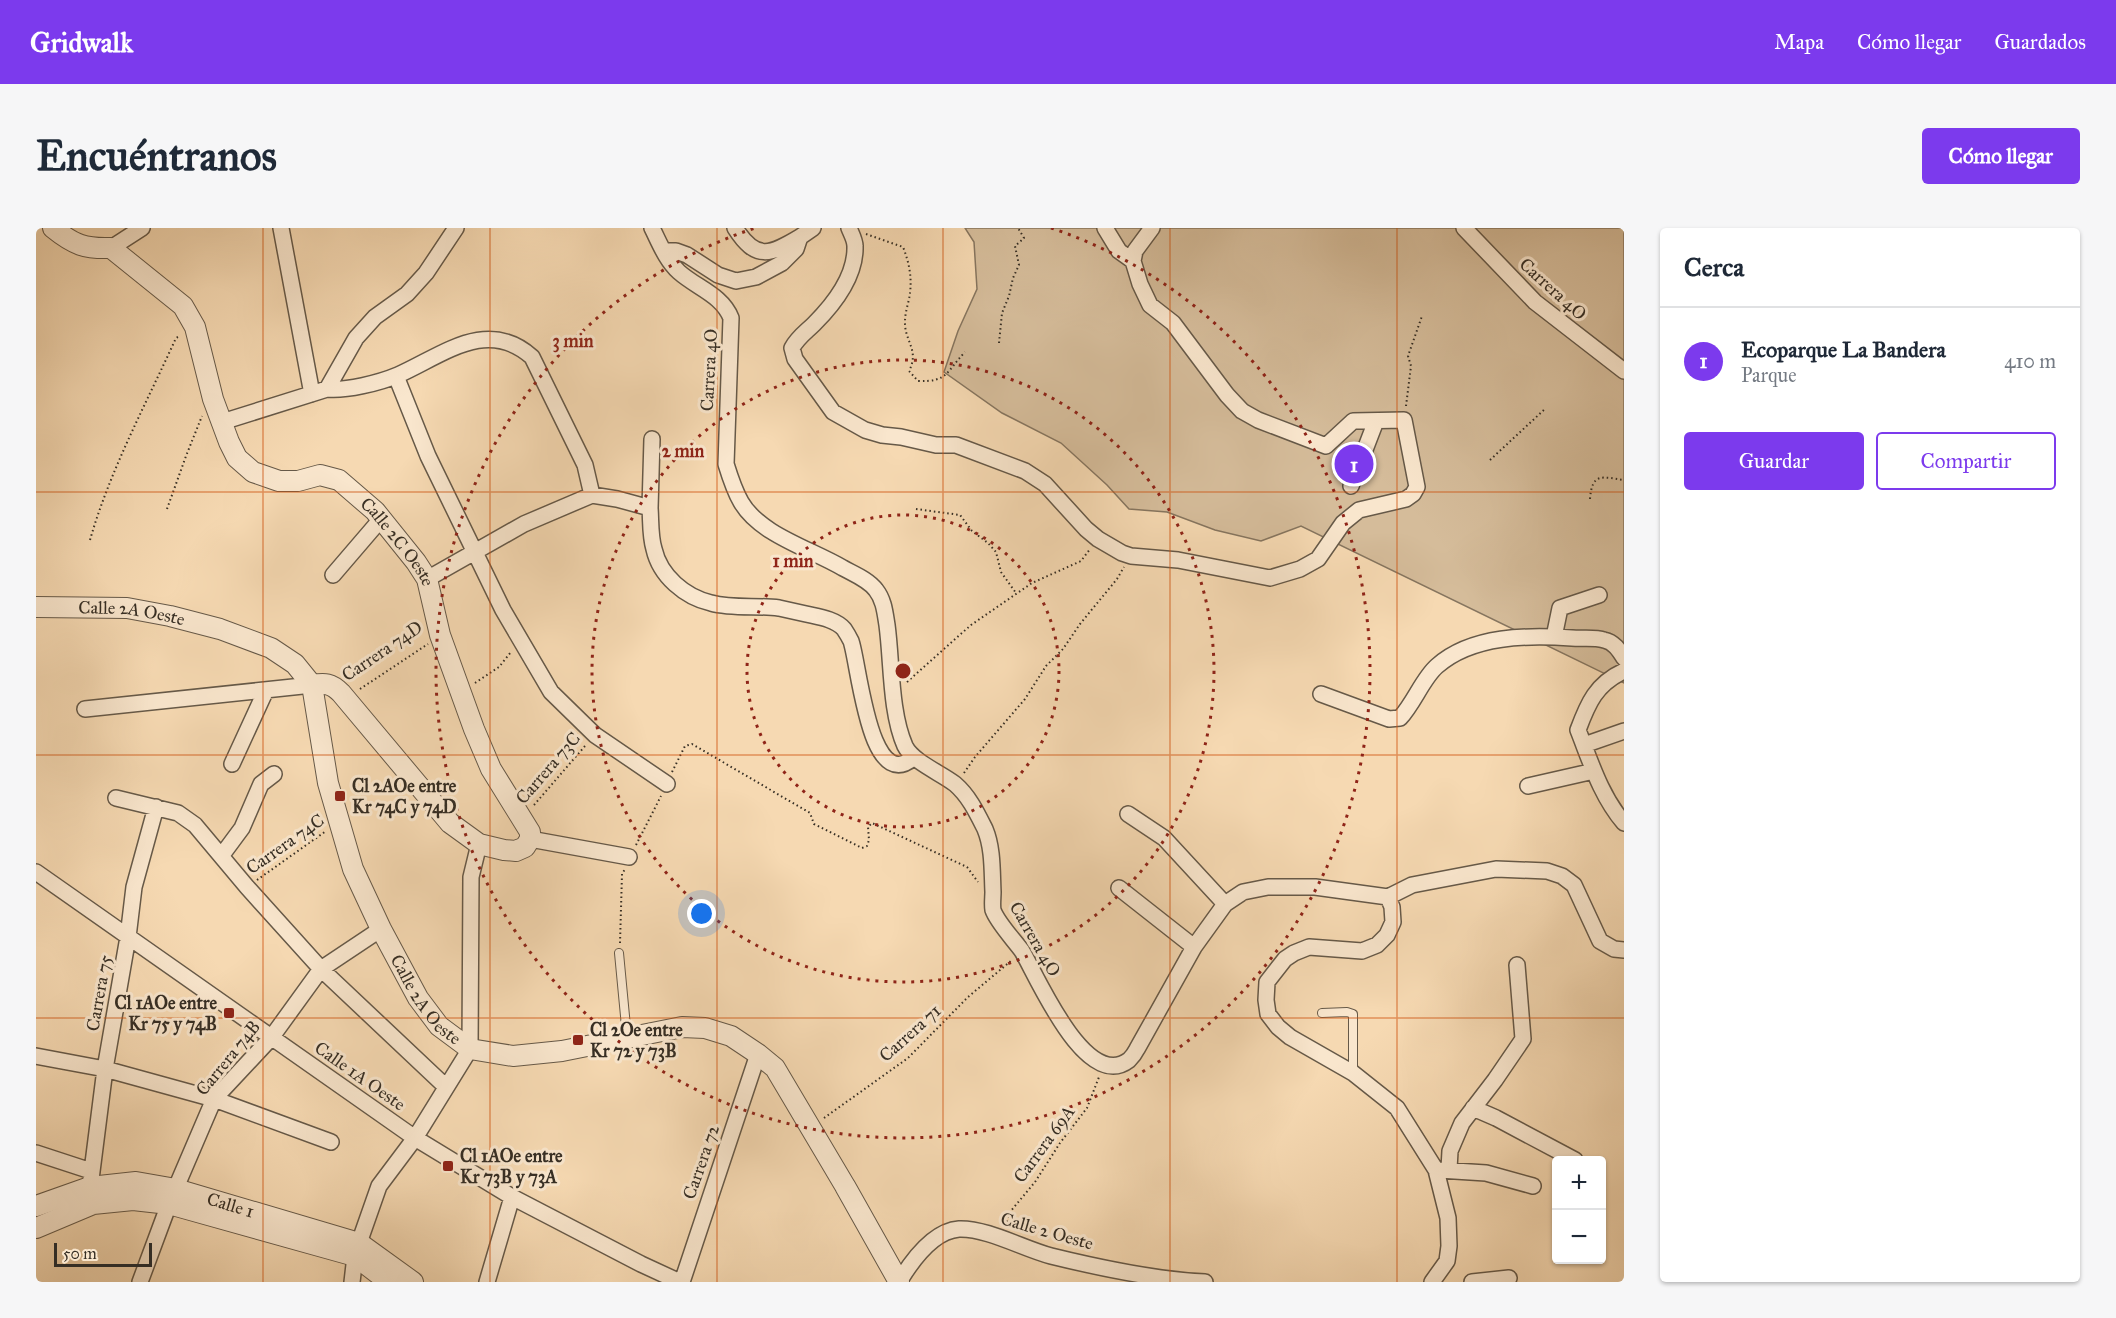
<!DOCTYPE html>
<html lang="es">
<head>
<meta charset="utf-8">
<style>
  :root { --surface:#fff; --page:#f6f6f7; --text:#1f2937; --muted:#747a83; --line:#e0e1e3; --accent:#7c3aed }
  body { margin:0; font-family:"IM FELL Great Primer",serif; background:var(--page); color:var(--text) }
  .controls { position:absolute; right:18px; bottom:18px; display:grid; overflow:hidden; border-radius:6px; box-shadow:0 2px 4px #0004 }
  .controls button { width:54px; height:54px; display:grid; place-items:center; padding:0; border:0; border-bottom:2px solid var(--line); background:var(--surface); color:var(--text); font:30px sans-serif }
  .scale { position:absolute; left:18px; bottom:15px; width:98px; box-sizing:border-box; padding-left:6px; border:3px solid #362e24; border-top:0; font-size:16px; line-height:21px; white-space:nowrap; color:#362e24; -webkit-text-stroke:4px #f9e6cd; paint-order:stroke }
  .you { position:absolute; left:666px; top:686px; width:21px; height:21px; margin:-15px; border:4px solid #fff; border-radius:50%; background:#1a73e8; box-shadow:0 0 0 9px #1a73e833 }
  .badge { display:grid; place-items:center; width:39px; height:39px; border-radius:50%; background:var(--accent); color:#fff; font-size:20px; font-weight:700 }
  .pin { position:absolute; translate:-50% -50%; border:3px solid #fff; box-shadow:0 2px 6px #0006 }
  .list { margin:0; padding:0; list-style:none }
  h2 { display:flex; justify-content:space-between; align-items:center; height:78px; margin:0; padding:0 24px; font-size:26px }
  h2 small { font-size:20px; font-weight:400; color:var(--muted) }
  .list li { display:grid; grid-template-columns:39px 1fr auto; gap:18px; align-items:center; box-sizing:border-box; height:108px; padding:0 24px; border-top:2px solid var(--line) }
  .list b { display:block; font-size:22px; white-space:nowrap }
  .list p { margin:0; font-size:20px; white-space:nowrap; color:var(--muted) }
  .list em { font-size:20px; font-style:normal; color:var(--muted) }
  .actions { display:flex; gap:12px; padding:18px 24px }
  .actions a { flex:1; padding:14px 0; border:2px solid var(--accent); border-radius:6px; text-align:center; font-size:21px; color:var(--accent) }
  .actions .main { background:var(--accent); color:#fff }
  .map { position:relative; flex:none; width:1588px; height:1054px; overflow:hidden; border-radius:6px }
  header { display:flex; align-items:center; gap:36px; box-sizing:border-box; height:84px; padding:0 30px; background:var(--accent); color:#fff }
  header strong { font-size:28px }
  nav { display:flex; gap:33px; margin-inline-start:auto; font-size:21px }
  .intro { display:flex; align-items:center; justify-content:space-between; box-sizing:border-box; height:144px; padding:0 36px }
  h1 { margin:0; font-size:42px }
  .button { padding:15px 27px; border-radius:6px; background:var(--accent); color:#fff; font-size:21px; font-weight:700 }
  main { display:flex; gap:36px; padding:0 36px }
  aside { flex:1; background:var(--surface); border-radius:6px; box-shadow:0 2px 4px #0004 }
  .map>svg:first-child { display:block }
  .green { fill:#d5bc9a; stroke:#86755f; stroke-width:1.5 }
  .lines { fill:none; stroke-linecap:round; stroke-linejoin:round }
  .service-casing { stroke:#665948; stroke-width:10 }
  .minor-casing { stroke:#665948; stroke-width:18 }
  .tertiary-casing { stroke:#665948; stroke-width:22 }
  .path { stroke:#362e24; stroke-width:2; stroke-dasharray:1.5 3; stroke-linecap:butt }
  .service { stroke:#f9e6cd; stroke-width:8 }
  .minor { stroke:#f9e6cd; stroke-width:15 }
  .tertiary { stroke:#f9e6cd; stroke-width:20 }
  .grid { fill:none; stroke:#cd5310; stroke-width:1.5; stroke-opacity:0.55 }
  .ring { fill:none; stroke:#8f2418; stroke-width:3; stroke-dasharray:3 6 }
  .poi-dot { fill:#8f2418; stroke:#f9e6cd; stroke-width:2 }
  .labels { text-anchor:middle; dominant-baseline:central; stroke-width:6; stroke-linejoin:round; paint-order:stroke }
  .street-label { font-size:18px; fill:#362e24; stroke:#f9e6cd }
  .poi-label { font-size:18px; font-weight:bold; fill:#362e24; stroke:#f9e6cd; text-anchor:start }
  .centre { fill:#8f2418; stroke:#f9e6cd; stroke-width:3 }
  .ring-label { font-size:18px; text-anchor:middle; font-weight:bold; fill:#8f2418; stroke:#f9e6cd; stroke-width:6; stroke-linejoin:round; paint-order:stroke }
</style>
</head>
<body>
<header>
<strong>Gridwalk</strong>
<nav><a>Mapa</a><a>Cómo llegar</a><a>Guardados</a></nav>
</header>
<div class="intro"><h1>Encuéntranos</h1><a class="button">Cómo llegar</a></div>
<main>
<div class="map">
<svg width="1588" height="1054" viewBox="0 0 1588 1054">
  <rect width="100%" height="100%" fill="#f6d9b2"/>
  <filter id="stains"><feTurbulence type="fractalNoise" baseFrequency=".00333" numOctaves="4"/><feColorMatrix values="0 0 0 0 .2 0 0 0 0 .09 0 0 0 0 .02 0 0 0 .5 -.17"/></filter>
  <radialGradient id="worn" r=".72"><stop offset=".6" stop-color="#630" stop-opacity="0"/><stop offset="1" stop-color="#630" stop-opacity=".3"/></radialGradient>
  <path class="green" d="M 929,0 L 1588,0 L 1588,455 L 1265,298 L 1225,313 L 1179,302 L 1131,284 L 1093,281 L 1071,257 L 1025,215 L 966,185 L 908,144 L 922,103 L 941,61 L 938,14 Z"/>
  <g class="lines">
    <defs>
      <path id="service" d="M 583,725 L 591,809
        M 1286,785 L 1311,784 L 1317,786 L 1317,845"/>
      <path id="minor" d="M 245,0 L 276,166
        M 616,0 C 624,16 630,32 643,44 C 661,60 686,67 695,90 L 690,236 C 694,249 698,262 705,274 C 724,307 775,321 807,340 C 818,346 833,352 840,362 C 848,372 849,385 851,397 C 856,434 854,484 869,518 C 877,534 905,545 919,556 C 933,568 941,585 949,601 C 957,620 956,643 957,664 C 957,669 956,677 957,682 C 961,694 978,712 986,723 C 1001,748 1050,865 1093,832 C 1096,829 1099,825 1101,821 L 1158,719 L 1189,676 L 1207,664 L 1232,659 L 1279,659 L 1352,669 L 1376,657 L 1460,641 L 1511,643 L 1526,648 L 1538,657 L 1564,713 L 1578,721 L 1588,722
        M 699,0 C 720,33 734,27 764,9
        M 813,0 C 815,5 819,12 819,18 C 820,48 798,76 778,96 C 770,104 762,109 756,120 L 759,131 L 797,184 L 829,202 L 846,207 L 865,209 L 900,217 L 920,217 L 989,243 L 1009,256 L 1050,301 L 1062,311 L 1086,325 L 1095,328 L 1142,332 L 1234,350 L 1264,341 L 1282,331 L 1307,295 L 1323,282 L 1370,271 L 1377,266 L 1381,259 L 1368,192 L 1317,193 L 1290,218 L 1222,192 L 1206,183 L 1191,167 L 1137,95 L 1114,77 L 1104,56 L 1097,33 L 1083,23 L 1069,0
        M 1428,0 L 1499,74 L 1588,143
        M 75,20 L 106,0
        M 628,23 L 640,23 L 651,27 L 682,47 L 700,53 L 720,49 L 746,35 L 760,21 L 764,9 L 777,0
        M 1097,33 L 1099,23 L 1116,0
        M 360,148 L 392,228 L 467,382 L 515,464 L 559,507 L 631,556
        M 291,161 C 310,163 343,155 362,147 C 407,127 451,89 496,129 L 549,237 L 556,267
        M 186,194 L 291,161 L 320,110 L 339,89 L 371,66 L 390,45 L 420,0
        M 1315,258 L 1340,193
        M 614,280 L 616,211
        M 297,347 L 345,291
        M 391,351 L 488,296 L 556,267 L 581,271 L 614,280 C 615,293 614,308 618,321 C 624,348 649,369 675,375 C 697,381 721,377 743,380 C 752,382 761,384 770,386 C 783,389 799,391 808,401 C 810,404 813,409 815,413 C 823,435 833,567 877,530
        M 1518,409 L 1524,380 L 1563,367
        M 1588,443 C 1560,456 1552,475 1542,502 C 1555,535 1565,568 1588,595
        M 1285,466 L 1353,491 L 1364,490 C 1378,475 1387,450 1401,438 C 1436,407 1492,407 1536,410 C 1546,411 1559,409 1568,412 C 1578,414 1583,422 1588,430
        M 49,481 L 276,457
        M 1548,517 L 1588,503
        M 196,536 L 230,462
        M 1492,558 L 1558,543
        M 80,570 L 142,585 L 159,597 L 211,659 L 285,741 L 409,858
        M 1092,586 L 1128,610 L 1189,676
        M 494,611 L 593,629
        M 186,627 L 206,600 L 225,556 L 238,546
        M 0,644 L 379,910 L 476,969 L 605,1036 L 644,1054
        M 1083,660 L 1158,719
        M 1352,669 L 1356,679 L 1357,694 L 1351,707 L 1341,717 L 1326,723 L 1273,719 L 1258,725 L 1249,731 L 1231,754 L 1230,772 L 1232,786 L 1242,799 L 1254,809 L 1317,845 L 1361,880 L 1400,942 L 1412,990 L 1413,1018 L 1411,1033 L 1396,1054
        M 0,828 L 69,841 L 178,871 L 295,914
        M 1437,880 L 1460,890 L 1539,932
        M 0,925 L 55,943
        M 1413,941 L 1414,923 L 1426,895 L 1459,852 L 1487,811 L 1481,737
        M 1403,942 L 1450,945 L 1497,958
        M 54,959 L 69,841 L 92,709 L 98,659 L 120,579
        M 323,1015 L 343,958 L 379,910 L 434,821 L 435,649 L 443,616
        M 104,1054 L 133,976 L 178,871 L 235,810 L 285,741 L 345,701
        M 316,1054 L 319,1028
        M 451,1054 L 476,969
        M 646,1054 L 722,826
        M 863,1054 C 875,1034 897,1003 923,1001 C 951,1000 988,1021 1015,1028 C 1064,1040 1119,1052 1169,1054
        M 1436,1054 L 1473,1050"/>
      <g id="tertiary">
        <path id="s1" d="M 17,0 C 38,17 49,21 75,20 L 147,78 L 159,99 L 177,171 L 193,214 L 201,230 L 217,244 L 243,253 L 262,253 L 284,247 L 303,252 L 339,283 L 380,334 L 391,351 L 404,407 L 438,501 L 455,541 L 494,604 L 494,611 L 489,619 L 480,623 L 468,622 L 443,616 L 414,595 L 305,465 C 295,455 289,455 276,457"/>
        <path id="s2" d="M 0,379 L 91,380 L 134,388 L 184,401 L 235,420 L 259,436 L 276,457 L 292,555 L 317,641 L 345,701 L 382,770 L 403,798 L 434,821 L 477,828 L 526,823 L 646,799 L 669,800 L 695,808 L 722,826 L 739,840 L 809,958 L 863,1054"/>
        <path id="s3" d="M 0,978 L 54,959 L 100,954 L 140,961 L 323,1015 L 377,1054"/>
        <path d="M 0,1000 L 57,976 L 97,972 L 133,976 L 319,1028 L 353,1054"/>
      </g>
    </defs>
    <use href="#service" class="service-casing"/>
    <use href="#minor" class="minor-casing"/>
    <use href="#tertiary" class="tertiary-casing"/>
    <path class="path" d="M 830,6 L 867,19 C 873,34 876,49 874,65 C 873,74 869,84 869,93 C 868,113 884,122 873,143 L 882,153 C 912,154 910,144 929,124
      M 963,115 L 966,85 L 973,68 L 977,50 L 983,37 L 979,18 L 988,10 L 982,0
      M 1370,178 L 1375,138 L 1372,128 L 1386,88
      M 1454,232 L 1510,180
      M 1554,271 C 1556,244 1566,249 1588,252
      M 131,281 L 150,228 L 166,188
      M 880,281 L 924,287 L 936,303 L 952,315 L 960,324 L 965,344 L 980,365
      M 54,312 C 74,242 110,176 140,110 L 144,108
      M 871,454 L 935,397 L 996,355 L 1045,333 L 1054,321
      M 439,455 L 463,439 L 475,424
      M 324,461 L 392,416
      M 636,544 L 649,518 L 656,516 L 774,585 L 778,596 L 826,620 L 831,618 L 833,612 L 832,599 L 836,595 L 931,639 L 942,654
      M 928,545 L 939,529 L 989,471 L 1010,438 L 1027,421 L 1044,396 L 1081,351 L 1088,339
      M 498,577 L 549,518
      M 600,617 L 625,568
      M 221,652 L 290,603
      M 584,715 L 586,646 L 589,641
      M 788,890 L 872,830 L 932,769 L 976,732
      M 969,998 L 974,984 L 999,954 L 1024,915 L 1051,880 L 1063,849"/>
    <use href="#service" class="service"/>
    <use href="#minor" class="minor"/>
    <use href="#tertiary" class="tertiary"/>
  </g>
  <path class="grid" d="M 227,0 L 227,1054M 454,0 L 454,1054M 681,0 L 681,1054M 907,0 L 907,1054M 1134,0 L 1134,1054M 1361,0 L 1361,1054M 0,264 L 1588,264M 0,527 L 1588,527M 0,790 L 1588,790"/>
  <g class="ring">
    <circle cx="867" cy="443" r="156"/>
    <circle cx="867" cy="443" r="311"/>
    <path d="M1015 0A467 467 0 1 1 719 0"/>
  </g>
  <g class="poi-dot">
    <rect x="298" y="562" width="12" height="12" rx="3"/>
    <rect x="187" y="779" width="12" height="12" rx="3"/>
    <rect x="536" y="806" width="12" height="12" rx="3"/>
    <rect x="406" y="932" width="12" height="12" rx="3"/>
  </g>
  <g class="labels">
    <g class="street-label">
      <text transform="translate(1517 61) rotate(42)">Carrera 4O</text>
      <text transform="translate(673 142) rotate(-87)">Carrera 4O</text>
      <text stroke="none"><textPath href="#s1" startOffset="514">Calle 2C Oeste</textPath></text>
      <text stroke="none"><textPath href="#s2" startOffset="96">Calle 2A Oeste</textPath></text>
      <text transform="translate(346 423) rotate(-34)">Carrera 74D</text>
      <text transform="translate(512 540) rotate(-49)">Carrera 73C</text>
      <text transform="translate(249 616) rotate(-35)">Carrera 74C</text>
      <text transform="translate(999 711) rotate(60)">Carrera 4O</text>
      <text transform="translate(63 765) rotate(-80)">Carrera 75</text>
      <text stroke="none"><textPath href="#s2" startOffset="636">Calle 2A Oeste</textPath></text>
      <text transform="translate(874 805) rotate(-42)">Carrera 71</text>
      <text transform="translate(192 830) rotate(-51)">Carrera 74B</text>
      <text transform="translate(324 848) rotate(35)">Calle 1A Oeste</text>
      <text transform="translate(1008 916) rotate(-54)">Carrera 69A</text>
      <text transform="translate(665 934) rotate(-71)">Carrera 72</text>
      <text stroke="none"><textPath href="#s3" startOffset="201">Calle 1</textPath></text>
      <text transform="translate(1011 1003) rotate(16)">Calle 2 Oeste</text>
    </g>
    <g class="poi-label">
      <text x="316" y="558">Cl 2AOe entre<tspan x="316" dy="21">Kr 74C y 74D</tspan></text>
      <text x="181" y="775" text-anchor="end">Cl 1AOe entre<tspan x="181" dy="21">Kr 75 y 74B</tspan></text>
      <text x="554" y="802">Cl 2Oe entre<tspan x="554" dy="21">Kr 72 y 73B</tspan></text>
      <text x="424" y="928">Cl 1AOe entre<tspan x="424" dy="21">Kr 73B y 73A</tspan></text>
    </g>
  </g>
  <circle cx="867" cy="443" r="9" class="centre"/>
  <g class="ring-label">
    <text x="537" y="119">3 min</text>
    <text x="647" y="229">2 min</text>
    <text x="757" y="339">1 min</text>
  </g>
  <rect width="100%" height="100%" filter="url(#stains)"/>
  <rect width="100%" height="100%" fill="url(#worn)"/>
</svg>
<div class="controls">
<button>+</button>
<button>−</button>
</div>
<div class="scale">50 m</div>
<div class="you"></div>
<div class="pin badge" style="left:1318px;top:236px">1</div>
</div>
<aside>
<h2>Cerca<small></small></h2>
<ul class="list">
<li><span class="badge">1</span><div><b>Ecoparque La Bandera</b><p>Parque</p></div><em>410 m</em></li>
</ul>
<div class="actions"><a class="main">Guardar</a><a>Compartir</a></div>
</aside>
</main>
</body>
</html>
